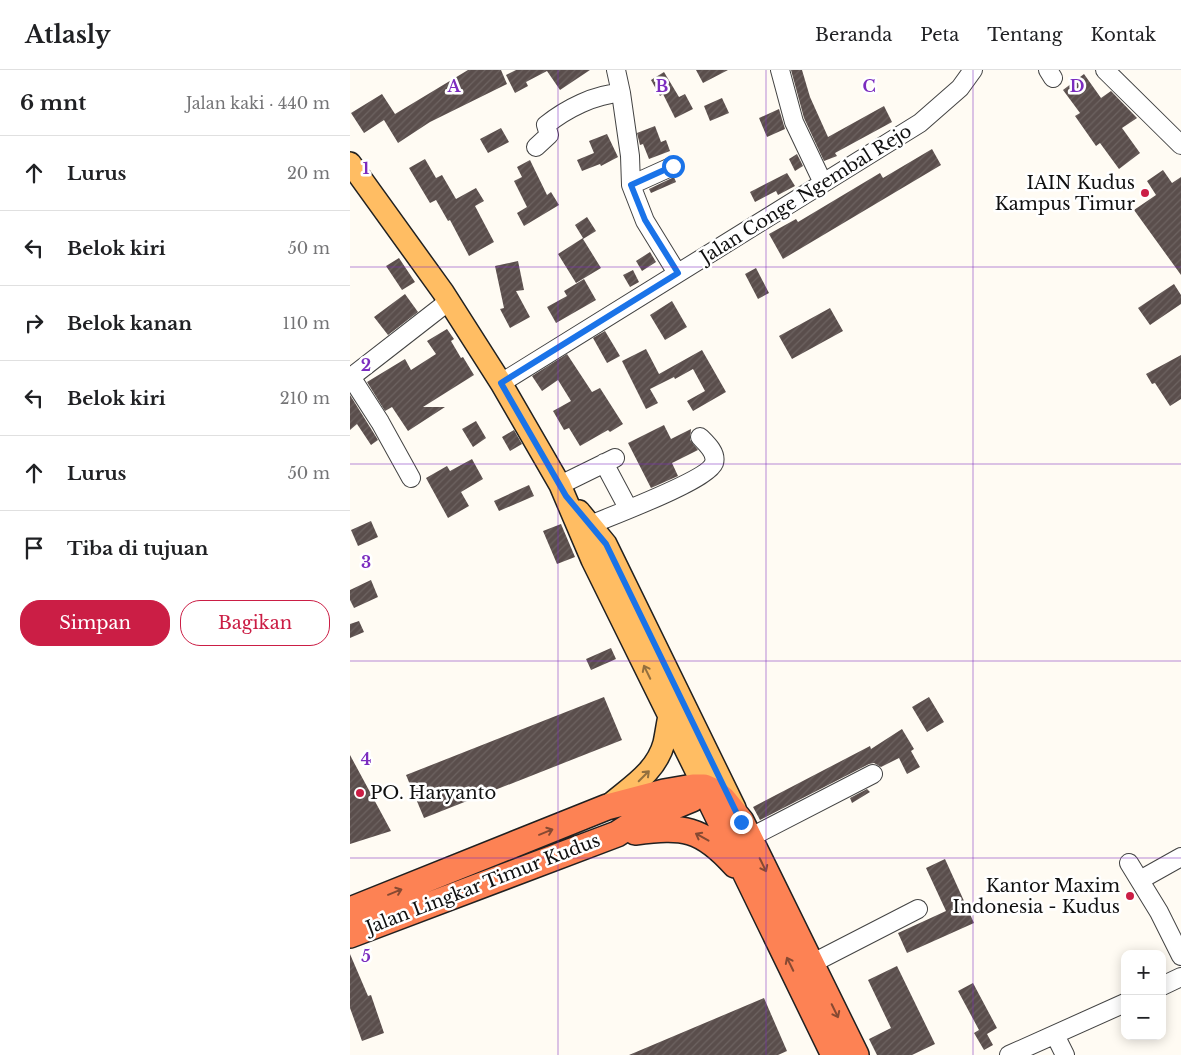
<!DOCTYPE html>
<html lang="id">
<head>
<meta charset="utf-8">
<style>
  :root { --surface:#fff; --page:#f6f6f6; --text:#202124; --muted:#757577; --line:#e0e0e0; --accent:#cb1e45 }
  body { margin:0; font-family:"Libre Baskerville",serif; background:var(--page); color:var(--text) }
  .controls { position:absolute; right:15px; bottom:15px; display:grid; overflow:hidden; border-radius:10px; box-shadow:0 2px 12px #0003 }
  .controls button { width:45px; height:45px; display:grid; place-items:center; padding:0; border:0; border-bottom:1px solid var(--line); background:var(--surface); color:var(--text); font:25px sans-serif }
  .stop { position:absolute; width:15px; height:15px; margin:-11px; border:4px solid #1a73e8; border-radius:50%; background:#fff }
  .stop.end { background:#1a73e8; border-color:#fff; box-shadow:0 1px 5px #0008 }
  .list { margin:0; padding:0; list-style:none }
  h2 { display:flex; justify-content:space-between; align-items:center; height:65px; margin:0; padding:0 20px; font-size:21px }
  h2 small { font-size:16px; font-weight:400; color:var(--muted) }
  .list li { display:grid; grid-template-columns:32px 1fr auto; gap:15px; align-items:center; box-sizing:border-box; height:75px; padding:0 20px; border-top:1px solid var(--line) }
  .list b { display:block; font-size:19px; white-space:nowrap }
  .list em { font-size:16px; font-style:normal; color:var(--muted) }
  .actions { display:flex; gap:10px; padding:15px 20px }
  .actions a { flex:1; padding:11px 0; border:1px solid var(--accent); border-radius:20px; text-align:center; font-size:18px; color:var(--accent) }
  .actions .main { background:var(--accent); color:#fff }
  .icon { flex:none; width:28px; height:28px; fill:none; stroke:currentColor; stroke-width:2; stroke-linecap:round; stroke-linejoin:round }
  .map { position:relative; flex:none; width:831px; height:985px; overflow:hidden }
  header { display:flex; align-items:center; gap:30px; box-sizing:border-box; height:70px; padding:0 25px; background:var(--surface); border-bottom:1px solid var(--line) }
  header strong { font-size:24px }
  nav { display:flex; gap:28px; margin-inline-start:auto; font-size:18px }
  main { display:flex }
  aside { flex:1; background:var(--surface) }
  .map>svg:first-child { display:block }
  .building { fill:url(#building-hatch) }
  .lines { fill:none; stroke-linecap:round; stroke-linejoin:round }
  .minor-casing { stroke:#434343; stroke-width:20 }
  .major-casing { stroke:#212121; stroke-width:24 }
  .highway-casing { stroke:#212121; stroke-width:28 }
  .minor { stroke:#fff; stroke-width:18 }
  .major { stroke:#ffbd63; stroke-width:21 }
  .highway { stroke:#fd8254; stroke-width:25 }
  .oneway { stroke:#936f3e }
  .oneway2 { stroke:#864932 }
  .route { stroke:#1a73e8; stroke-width:6 }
  .grid { fill:none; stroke:#7b2cbf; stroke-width:1; stroke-opacity:0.55 }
  .poi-dot { fill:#cb1e45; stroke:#fff; stroke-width:2 }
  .labels { text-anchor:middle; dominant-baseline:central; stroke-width:5; stroke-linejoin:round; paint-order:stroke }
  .poi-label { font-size:18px; fill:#101010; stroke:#fff; text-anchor:end }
  .street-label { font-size:18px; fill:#101010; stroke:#fff }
  .grid-label { font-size:16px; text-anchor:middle; font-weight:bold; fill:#7b2cbf; stroke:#fff; stroke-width:5; stroke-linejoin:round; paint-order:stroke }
</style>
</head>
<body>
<header>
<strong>Atlasly</strong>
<nav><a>Beranda</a><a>Peta</a><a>Tentang</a><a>Kontak</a></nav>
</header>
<main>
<aside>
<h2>6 mnt<small>Jalan kaki · 440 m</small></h2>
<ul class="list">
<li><svg class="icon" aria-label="ahead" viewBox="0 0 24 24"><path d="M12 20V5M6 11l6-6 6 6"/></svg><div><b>Lurus</b></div><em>20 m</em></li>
<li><svg class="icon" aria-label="left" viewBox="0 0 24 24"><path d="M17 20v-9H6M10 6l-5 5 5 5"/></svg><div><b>Belok kiri</b></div><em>50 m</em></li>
<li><svg class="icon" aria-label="right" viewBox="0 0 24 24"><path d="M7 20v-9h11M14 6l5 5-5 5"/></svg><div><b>Belok kanan</b></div><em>110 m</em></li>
<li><svg class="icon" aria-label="left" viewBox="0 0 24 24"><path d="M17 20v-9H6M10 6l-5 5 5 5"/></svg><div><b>Belok kiri</b></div><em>210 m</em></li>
<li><svg class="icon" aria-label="ahead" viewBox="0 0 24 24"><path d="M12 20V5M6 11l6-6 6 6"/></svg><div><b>Lurus</b></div><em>50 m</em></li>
<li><svg class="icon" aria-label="arrive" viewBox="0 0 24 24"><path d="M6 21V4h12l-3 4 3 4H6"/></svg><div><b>Tiba di tujuan</b></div></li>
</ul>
<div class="actions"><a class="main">Simpan</a><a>Bagikan</a></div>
</aside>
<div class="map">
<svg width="831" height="985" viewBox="0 0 831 985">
  <defs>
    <pattern id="building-hatch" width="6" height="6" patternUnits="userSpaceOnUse" patternTransform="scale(1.25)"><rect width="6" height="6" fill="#5a4e4c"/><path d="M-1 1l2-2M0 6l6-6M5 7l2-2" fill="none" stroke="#6d6361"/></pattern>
  </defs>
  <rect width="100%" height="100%" fill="#fffbf3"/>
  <path class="building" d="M 118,0 L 151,0 L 157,14 L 80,52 L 48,73 L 34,50 L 14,63 L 1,43 L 32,24 L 45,44 Z
    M 166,0 L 240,0 L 210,20 L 197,1 L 176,12 L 178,16 L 165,23 L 156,5 Z
    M 346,0 L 378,0 L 353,13 Z
    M 441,0 L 452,0 L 460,27 L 478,67 L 534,36 L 542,52 L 485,83 L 487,86 L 474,91 L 454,48 Z
    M 314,2 L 329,27 L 335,24 L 343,39 L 325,48 L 313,24 L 310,26 L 301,10 Z
    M 734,4 L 751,28 L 761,21 L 787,48 L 772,58 L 790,83 L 769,99 L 750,73 L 746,76 L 725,46 L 730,43 L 713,20 Z
    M 372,28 L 379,43 L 360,51 L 354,36 Z
    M 429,39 L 435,59 L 417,67 L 409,48 Z
    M 305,56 L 311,72 L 316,70 L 320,81 L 299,89 L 293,74 L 290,75 L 287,63 Z
    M 151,58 L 159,72 L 138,83 L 130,69 Z
    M 257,64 L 268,87 L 251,96 L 250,94 L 232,101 L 227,90 L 244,83 L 239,71 Z
    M 582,79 L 591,95 L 433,189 L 419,164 L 446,149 L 448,152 L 530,103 L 533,108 Z
    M 447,84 L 453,96 L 445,101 L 439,89 Z
    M 75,89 L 86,108 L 92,105 L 106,129 L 126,118 L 134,131 L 125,136 L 144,172 L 119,186 L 100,150 L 98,151 L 86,130 L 80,133 L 59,98 Z
    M 180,90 L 197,125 L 201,122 L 209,135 L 174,156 L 167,143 L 177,137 L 164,111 L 172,107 L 167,97 Z
    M 813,100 L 822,113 L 831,107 L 831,205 L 784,140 L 806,125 L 797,111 Z
    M 437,103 L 445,116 L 428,125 L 426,121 L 405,132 L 400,122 Z
    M 324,107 L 326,112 L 301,123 L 299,119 Z
    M 237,147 L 246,161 L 233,169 L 251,198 L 226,213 L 208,184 L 233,168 L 225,155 Z
    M 300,182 L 306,192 L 292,201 L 286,191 Z
    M 49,188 L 65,212 L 52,220 L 36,196 Z
    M 168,191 L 174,220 L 166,221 L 180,247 L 160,258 L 150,239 L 154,238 L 145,196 Z
    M 406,198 L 419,223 L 408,229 L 395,204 Z
    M 283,200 L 289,212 L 280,217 L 273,205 Z
    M 234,209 L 246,230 L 206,253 L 197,237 L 217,226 L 214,221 Z
    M 824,214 L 831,225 L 831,234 L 800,255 L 788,238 Z
    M 55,224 L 68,242 L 38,265 L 24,247 Z
    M 322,231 L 337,257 L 315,270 L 300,245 Z
    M 480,238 L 493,261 L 442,289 L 429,266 Z
    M 97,259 L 104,269 L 101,271 L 111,288 L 113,287 L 124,305 L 73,337 L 95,337 L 58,361 L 42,337 L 35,341 L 17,312 L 55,289 L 61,300 L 86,284 L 77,271 Z
    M 255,261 L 270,286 L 257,293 L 243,268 Z
    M 296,279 L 309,304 L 352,280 L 376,322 L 343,341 L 337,331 L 355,321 L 343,299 L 325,309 L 324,307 L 300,319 L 308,333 L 296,339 L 272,291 Z
    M 217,284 L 242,322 L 250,318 L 273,354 L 260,362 L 258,360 L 230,376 L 219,358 L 214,360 L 203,341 L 221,331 L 208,310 L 192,321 L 182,306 Z
    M 831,285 L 831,329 L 820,336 L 805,313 L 802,314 L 796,304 Z
    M 0,325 L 28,370 L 21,375 L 7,354 L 0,360 Z
    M 126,351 L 136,368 L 123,377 L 112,359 Z
    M 314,355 L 321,369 L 341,359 L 340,370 L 348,380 L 322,393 L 328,406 L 301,418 L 278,373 Z
    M 164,360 L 172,374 L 160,381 L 152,367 Z
    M 122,389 L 133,409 L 111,422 L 119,436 L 98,448 L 76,408 L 97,396 L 100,401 Z
    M 179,415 L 184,426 L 149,441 L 144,431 Z
    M 21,451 L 28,467 L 8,476 L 1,460 Z
    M 211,454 L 225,487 L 207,494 L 193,461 Z
    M 21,510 L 28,527 L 4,538 L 0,530 L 0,520 Z
    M 9,551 L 14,562 L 0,568 L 0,554 Z
    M 261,578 L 266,589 L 241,600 L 236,589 Z
    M 254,627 L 272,670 L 74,748 L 56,705 Z
    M 579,627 L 594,652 L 577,662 L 562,637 Z
    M 552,659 L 564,679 L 561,681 L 570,697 L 557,704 L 549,688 L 531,697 L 524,693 L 519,694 L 410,750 L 403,737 L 520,676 L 521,679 Z
    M 0,685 L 41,761 L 0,774 Z
    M 517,719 L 520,722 L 502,733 L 500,728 Z
    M 595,789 L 624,853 L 557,883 L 548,863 L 596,841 L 576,798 Z
    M 0,884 L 18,926 L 21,925 L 34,963 L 12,971 L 0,938 Z
    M 547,896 L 585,974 L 562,985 L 527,985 L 519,969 L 541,958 L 518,910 Z
    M 623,913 L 647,958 L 637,964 L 643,975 L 634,980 L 624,963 L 629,960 L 608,921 Z
    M 414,928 L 437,981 L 428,985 L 279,985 Z"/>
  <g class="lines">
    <defs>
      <path id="minor" d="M 266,0 L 271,23 L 280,86 L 281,115 L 295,151 L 327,203
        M 430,0 L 444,52 L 473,113
        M 698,0 L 703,8
        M 755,0 L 831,75
        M 186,77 L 199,65 L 196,55 C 216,39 245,24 271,23
        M 281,115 L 323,96
        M 1,307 L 30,352 L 61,408
        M 0,308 L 99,231
        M 151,313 L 570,53 L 610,18 L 623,0
        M 254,393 L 278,438
        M 210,415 L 265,388
        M 240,455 C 261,446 358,410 364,393 C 367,383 357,374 350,367
        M 399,768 L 523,704
        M 779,793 L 809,842 L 831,886
        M 790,810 L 831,787
        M 461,894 L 568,839
        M 812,916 L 831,907
        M 705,965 L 715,985
        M 659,985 L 775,933"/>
      <path id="major" d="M 0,93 L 93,222 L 151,313 L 210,415 L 242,490 L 354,717
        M 229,441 L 256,474 L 385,738
        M 257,737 C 278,718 306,703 314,673 C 316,664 317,655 319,646"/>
      <path id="highway" d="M 358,726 L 484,985
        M 285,762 C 333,756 351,757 385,795
        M 0,840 L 257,737 L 314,722 L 343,717 L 354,717 L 363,721 L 373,729 L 391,751 L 506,985
        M 0,865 L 267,764 L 284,753 L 342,729 L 351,721"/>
    </defs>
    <use href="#minor" class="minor-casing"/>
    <use href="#major" class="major-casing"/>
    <use href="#highway" class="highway-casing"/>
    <use href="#minor" class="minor"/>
    <use href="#major" class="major"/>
    <use href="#highway" class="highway"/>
  </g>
  <defs><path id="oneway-shaft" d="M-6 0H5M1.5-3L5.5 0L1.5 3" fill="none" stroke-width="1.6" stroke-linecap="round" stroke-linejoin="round" transform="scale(1.25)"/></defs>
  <g class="oneway">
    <use href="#oneway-shaft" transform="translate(297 602) rotate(-116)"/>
    <use href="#oneway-shaft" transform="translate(294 706) rotate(-45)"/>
  </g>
  <g class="oneway2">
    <use href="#oneway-shaft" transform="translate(196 762) rotate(-22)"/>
    <use href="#oneway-shaft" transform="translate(352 767) rotate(-151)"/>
    <use href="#oneway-shaft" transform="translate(413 795) rotate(64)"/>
    <use href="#oneway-shaft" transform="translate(45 822) rotate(-22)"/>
    <use href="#oneway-shaft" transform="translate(440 894) rotate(-116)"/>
    <use href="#oneway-shaft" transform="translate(485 941) rotate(64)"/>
  </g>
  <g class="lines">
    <path class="route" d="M 323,96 L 281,115 L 295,150 L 328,203 L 151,313 L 216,426 L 256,474 L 391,752"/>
  </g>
  <path class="grid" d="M 208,0 L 208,985M 416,0 L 416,985M 623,0 L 623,985M 0,197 L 831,197M 0,394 L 831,394M 0,591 L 831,591M 0,788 L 831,788"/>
  <g class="poi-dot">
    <circle cx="795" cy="123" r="5"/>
    <circle cx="10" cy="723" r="5"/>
    <circle cx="780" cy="826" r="5"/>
  </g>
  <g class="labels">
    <g class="poi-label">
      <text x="785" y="113">IAIN Kudus<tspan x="785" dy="21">Kampus Timur</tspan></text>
      <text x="20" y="723" text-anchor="start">PO. Haryanto</text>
      <text x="770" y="816">Kantor Maxim<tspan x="770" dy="21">Indonesia - Kudus</tspan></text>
    </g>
    <g class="street-label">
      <text transform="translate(456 124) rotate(-32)">Jalan Conge Ngembal Rejo</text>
      <text transform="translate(133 814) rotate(-21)">Jalan Lingkar Timur Kudus</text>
    </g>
  </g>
  <g class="grid-label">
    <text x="104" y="22">A</text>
    <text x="312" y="22">B</text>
    <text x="519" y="22">C</text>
    <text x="727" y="22">D</text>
    <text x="16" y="104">1</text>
    <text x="16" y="301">2</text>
    <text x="16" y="498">3</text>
    <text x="16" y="695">4</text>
    <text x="16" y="892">5</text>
  </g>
</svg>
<div class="controls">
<button>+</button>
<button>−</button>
</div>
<div class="stop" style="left:323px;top:96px"></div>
<div class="stop end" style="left:391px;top:752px"></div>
</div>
</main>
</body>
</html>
